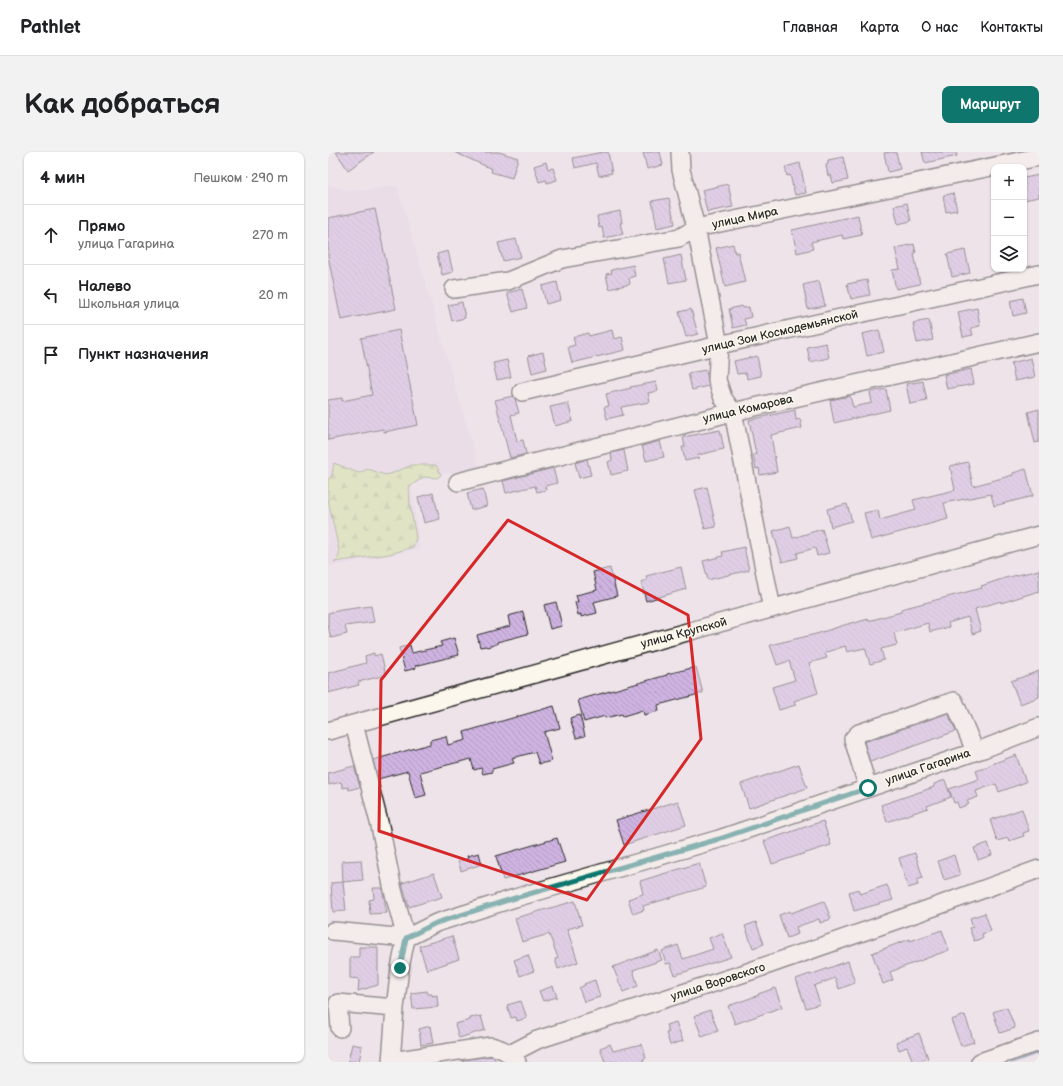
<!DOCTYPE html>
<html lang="ru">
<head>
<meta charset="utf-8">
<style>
  :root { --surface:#fff; --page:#f2f2f2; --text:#202124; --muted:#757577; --line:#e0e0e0; --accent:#0f766e }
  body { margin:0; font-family:"Balsamiq Sans",sans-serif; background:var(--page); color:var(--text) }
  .controls { position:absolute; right:12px; top:12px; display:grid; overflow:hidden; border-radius:8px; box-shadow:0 1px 3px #0004 }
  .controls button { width:36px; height:36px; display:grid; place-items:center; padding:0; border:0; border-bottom:1px solid var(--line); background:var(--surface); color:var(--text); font:20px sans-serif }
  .stop { position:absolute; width:12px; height:12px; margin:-9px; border:3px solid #0f766e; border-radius:50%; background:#fff }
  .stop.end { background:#0f766e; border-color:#fff; box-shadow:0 1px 4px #0008 }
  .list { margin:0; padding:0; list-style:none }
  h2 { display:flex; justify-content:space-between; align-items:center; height:52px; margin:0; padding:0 16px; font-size:17px }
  h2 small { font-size:13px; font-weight:400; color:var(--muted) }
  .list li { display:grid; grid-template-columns:26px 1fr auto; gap:12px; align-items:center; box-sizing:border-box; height:60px; padding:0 16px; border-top:1px solid var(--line) }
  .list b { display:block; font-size:15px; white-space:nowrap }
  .list p { margin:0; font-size:13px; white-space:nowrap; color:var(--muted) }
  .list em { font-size:13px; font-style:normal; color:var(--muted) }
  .icon { flex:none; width:22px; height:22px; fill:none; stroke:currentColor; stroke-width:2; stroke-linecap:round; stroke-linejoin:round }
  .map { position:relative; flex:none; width:711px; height:910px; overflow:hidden; border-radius:8px }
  header { display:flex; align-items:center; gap:24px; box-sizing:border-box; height:56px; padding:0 20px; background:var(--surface); border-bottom:1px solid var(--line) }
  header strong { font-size:19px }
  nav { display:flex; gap:22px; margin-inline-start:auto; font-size:14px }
  .intro { display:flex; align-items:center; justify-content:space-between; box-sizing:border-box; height:96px; padding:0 24px }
  h1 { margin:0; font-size:28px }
  .button { padding:10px 18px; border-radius:8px; background:var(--accent); color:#fff; font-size:14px; font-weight:700 }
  main { display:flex; gap:24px; padding:0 24px }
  aside { flex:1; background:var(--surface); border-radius:8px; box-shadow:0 1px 3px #0004 }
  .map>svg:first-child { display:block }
  .built { fill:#e4d5e7 }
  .forest { fill:url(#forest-firs); stroke:#7c8862 }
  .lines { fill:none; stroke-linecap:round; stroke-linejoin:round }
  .stream { stroke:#6987a0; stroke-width:3.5 }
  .building { fill:url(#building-back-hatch); stroke:#2b2b2b }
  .minor-casing { stroke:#2b2b2b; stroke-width:20 }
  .minor { stroke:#fbf7ec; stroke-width:17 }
  .route { stroke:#0f766e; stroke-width:5 }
  .marked { fill:none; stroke:#d62828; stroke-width:3; stroke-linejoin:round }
  .labels { text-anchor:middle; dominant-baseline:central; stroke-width:3; stroke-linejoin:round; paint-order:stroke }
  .street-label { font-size:12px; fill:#2b2b2b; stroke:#fbf7ec }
</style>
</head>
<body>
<header>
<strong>Pathlet</strong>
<nav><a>Главная</a><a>Карта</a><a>О нас</a><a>Контакты</a></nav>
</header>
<div class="intro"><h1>Как добраться</h1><a class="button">Маршрут</a></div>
<main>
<aside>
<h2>4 мин<small>Пешком · 290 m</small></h2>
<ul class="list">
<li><svg class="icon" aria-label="ahead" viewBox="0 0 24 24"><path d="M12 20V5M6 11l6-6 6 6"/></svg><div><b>Прямо</b><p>улица Гагарина</p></div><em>270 m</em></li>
<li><svg class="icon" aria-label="left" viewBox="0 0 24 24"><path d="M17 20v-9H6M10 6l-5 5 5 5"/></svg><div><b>Налево</b><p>Школьная улица</p></div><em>20 m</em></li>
<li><svg class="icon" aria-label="arrive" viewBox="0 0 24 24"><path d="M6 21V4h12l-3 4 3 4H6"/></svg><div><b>Пункт назначения</b></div></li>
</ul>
</aside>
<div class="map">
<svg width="711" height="910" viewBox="0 0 711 910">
  <defs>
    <pattern id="forest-firs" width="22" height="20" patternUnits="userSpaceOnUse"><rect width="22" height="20" fill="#cee499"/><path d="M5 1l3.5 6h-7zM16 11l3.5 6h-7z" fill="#b1c484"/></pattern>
    <pattern id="building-back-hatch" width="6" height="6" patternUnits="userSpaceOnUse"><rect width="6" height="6" fill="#ceb3e1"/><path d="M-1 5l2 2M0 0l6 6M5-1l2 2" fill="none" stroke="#b19ac1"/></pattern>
  </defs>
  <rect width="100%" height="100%" fill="#eee3e9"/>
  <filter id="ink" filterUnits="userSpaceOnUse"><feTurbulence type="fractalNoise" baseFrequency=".025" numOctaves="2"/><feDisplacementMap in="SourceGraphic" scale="8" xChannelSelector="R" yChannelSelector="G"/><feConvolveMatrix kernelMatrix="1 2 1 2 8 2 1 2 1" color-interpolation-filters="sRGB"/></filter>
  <g filter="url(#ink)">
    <path class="built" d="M 0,33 L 20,39 L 38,38 L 69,33 L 151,315 L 83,329 L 92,397 L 0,415 Z"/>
    <path class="forest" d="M 6,311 L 30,321 L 40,317 L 57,323 L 65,321 L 84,313 L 108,313 L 113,323 L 109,326 L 96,325 L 81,335 L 82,353 L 88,386 L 85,395 L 62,402 L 6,410 L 11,405 L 11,398 L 0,348 L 0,328 L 4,323 Z"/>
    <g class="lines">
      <path class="stream" d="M 683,910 L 711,900"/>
    </g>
    <path class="building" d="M 8,0 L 46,0 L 20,18 Z
      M 126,0 L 171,0 L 190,6 L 184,26 L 163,20 L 164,17 Z
      M 275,0 L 280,0 L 284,21 L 271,24 L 268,11 L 247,16 L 245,6 Z
      M 315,0 L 332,0 L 335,13 L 319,17 Z
      M 562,0 L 568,0 L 572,17 L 560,20 L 556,1 Z
      M 594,0 L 628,0 L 629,4 L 597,11 Z
      M 515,5 L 520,28 L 505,31 L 503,23 L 500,24 L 498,13 L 500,12 L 500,8 Z
      M 218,10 L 220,17 L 225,16 L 229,28 L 219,31 L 218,28 L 211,30 L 206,14 Z
      M 472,11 L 478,41 L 467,43 L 462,23 L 459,24 L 457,15 Z
      M 711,23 L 711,45 L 696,48 L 696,26 Z
      M 400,32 L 405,55 L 379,60 L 374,38 Z
      M 625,41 L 629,58 L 618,60 L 615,44 Z
      M 341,46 L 347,72 L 329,76 L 324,49 Z
      M 579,51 L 583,69 L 570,72 L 566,54 Z
      M 47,57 L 68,157 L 13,168 L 0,104 L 0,66 Z
      M 292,59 L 294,71 L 292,71 L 295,82 L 276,86 L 274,75 L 271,76 L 269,64 Z
      M 530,63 L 534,83 L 515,87 L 514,83 L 483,90 L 485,97 L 469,101 L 464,78 Z
      M 188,87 L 193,105 L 175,109 L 170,91 Z
      M 405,92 L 407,101 L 410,100 L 417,130 L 397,135 L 388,96 Z
      M 586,92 L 588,101 L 586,102 L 592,132 L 568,137 L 564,118 L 572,117 L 567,96 Z
      M 637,98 L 642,121 L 624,125 L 619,102 Z
      M 120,99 L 125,120 L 114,123 L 109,102 Z
      M 353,103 L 358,128 L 341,131 L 336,107 Z
      M 305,113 L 307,124 L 301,126 L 302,132 L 281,137 L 278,122 L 284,121 L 283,118 Z
      M 539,128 L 542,143 L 523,147 L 519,132 Z
      M 491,129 L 497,154 L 480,157 L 475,133 Z
      M 229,130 L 233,148 L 218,152 L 214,134 Z
      M 194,137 L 199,156 L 185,160 L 179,141 Z
      M 695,146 L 698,161 L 685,164 L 682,149 Z
      M 134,150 L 137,166 L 124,169 L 120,153 Z
      M 414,154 L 414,156 L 421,155 L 423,165 L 416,167 L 418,173 L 405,176 L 401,157 Z
      M 649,156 L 652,174 L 643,176 L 645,183 L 635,185 L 630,160 Z
      M 363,157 L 370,182 L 358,185 L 351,160 Z
      M 601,168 L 605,188 L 589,191 L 585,171 Z
      M 71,178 L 90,273 L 56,280 L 55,277 L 0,288 L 0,248 L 14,246 L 14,249 L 44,243 L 33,186 Z
      M 284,178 L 286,187 L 294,185 L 297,198 L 244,211 L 240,195 L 247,193 L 245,185 L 260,181 L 261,184 Z
      M 551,178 L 556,200 L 539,204 L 534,182 Z
      M 498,191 L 501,206 L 482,210 L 479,195 Z
      M 215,200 L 219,217 L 204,221 L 200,204 Z
      M 429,204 L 433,224 L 419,227 L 418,221 L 409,222 L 406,209 Z
      M 703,206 L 707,225 L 687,229 L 683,211 Z
      M 179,208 L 183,225 L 169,228 L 165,211 Z
      M 643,217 L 646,232 L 619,237 L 616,223 Z
      M 378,218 L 381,234 L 364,238 L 360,221 Z
      M 595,229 L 599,249 L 582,252 L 578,232 Z
      M 328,230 L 330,239 L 320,241 L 322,250 L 293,255 L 295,263 L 279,267 L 276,255 L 281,254 L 278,242 L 303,236 L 302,235 Z
      M 558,237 L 562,258 L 506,271 L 502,248 L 522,244 L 525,255 L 544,251 L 542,240 Z
      M 185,244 L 187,247 L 191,261 L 183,263 L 189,289 L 195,288 L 198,302 L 182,306 L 167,248 Z
      M 240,251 L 245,269 L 227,274 L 222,255 Z
      M 711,257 L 711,290 L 707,291 L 700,260 Z
      M 467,258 L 468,268 L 472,267 L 474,276 L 443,283 L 449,320 L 432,323 L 431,316 L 428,317 L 425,303 L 428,302 L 421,268 Z
      M 392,278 L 396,297 L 370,303 L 371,306 L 357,309 L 354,295 L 357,295 L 355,285 Z
      M 332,289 L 336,305 L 318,309 L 314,294 Z
      M 296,298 L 300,319 L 283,323 L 280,310 L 284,308 L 283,301 Z
      M 259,307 L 263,323 L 251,326 L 247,311 Z
      M 640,310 L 645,334 L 685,323 L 685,321 L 698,317 L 705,344 L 666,354 L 663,342 L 616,351 L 620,367 L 543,388 L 536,361 L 550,358 L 552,368 L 588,358 L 585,348 L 627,338 L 622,314 Z
      M 225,316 L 229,331 L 217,334 L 218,338 L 209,340 L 207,334 L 178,341 L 175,329 Z
      M 379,335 L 388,375 L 377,377 L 367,338 Z
      M 155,337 L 159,354 L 143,358 L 139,341 Z
      M 105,341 L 112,367 L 96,371 L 90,345 Z
      M 519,352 L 524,369 L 503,375 L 499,357 Z
      M 462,374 L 465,386 L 494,377 L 501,401 L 489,404 L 487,396 L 469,401 L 470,406 L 454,410 L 445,379 Z
      M 416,395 L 421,418 L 380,428 L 375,409 L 395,404 L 394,400 Z
      M 353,415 L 358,437 L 318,449 L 313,430 L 319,428 L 318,424 Z
      M 282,416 L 289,444 L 266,450 L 269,461 L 253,465 L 253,462 L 250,463 L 247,450 L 250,450 L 248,443 L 269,438 L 265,420 Z
      M 711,418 L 711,439 L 673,451 L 673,449 L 647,457 L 653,479 L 644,482 L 640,465 L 620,471 L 621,475 L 602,480 L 600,471 L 566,481 L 569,493 L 553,497 L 556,508 L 542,512 L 537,496 L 519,500 L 517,494 L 497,501 L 499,506 L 481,511 L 490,541 L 466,549 L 468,553 L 451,558 L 444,535 L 467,528 L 461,509 L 449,513 L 442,493 L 488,482 L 526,470 L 527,471 L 540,467 L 540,469 L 573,460 L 573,457 L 654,436 L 653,434 L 677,426 Z
      M 228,450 L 234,474 L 222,477 L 216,453 Z
      M 43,454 L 46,470 L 17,474 L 19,482 L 3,486 L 0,474 L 0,461 L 13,458 Z
      M 195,460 L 200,482 L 169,490 L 169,492 L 159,495 L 158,494 L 152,495 L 149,483 L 182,474 L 180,464 Z
      M 126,486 L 131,503 L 87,514 L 88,516 L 77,519 L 71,496 L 82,493 L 84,501 L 114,494 L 112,490 Z
      M 46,501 L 46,504 L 53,502 L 58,523 L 30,530 L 31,533 L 0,541 L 0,521 L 38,511 L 37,504 Z
      M 368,515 L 375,541 L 330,553 L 331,559 L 316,563 L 315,558 L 295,564 L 294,562 L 277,566 L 277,564 L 256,570 L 250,548 L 339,523 L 339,522 Z
      M 711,519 L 711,545 L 692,552 L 683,529 Z
      M 226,554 L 232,576 L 216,580 L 224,609 L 211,612 L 207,600 L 184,606 L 186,611 L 164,617 L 164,620 L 155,622 L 153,616 L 146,618 L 143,607 L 92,620 L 98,643 L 87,646 L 80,619 L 50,627 L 45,608 L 102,592 L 102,588 L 118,584 L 120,593 L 138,588 L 136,580 Z
      M 620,561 L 628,579 L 542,610 L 536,590 Z
      M 252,563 L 257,584 L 248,586 L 242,566 Z
      M 688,603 L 698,630 L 671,640 L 668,632 L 648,639 L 650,645 L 639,649 L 641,652 L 631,656 L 629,650 L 626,651 L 621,637 L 651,627 L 648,619 L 661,614 L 661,613 Z
      M 471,612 L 479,636 L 421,656 L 413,632 Z
      M 26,614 L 32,635 L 21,638 L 20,635 L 15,636 L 13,630 L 1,633 L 0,621 Z
      M 617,628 L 623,645 L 599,654 L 600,656 L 559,670 L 553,653 L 606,635 L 606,632 Z
      M 350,649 L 358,673 L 296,693 L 288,668 Z
      M 694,657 L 701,679 L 695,681 L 696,684 L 681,689 L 680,686 L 669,689 L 662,668 Z
      M 495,669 L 503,693 L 444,712 L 436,689 Z
      M 229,686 L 237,710 L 175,728 L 168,704 Z
      M 660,691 L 664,703 L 650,708 L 646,696 Z
      M 151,701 L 154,712 L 133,719 L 130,709 L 140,707 L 139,704 Z
      M 587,701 L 595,726 L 589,728 L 590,733 L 580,736 L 571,706 Z
      M 626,703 L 632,723 L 616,728 L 610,709 Z
      M 33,708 L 35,728 L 15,730 L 14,709 Z
      M 371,711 L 378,735 L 315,754 L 316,758 L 305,762 L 300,747 L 315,742 L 312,729 Z
      M 106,721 L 114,745 L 81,755 L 74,731 Z
      M 15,730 L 18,759 L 5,760 L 3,731 Z
      M 559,733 L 565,748 L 526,759 L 521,740 L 530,737 L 532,742 Z
      M 45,736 L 54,736 L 59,761 L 42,762 L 41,748 L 46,747 Z
      M 247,749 L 254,773 L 239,777 L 250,810 L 230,817 L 227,807 L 230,806 L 221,782 L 194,790 L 187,766 Z
      M 496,749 L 503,767 L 492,771 L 491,767 L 468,775 L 470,782 L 459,786 L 451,763 L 462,759 L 463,761 Z
      M 657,761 L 663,779 L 654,782 L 655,786 L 646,789 L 641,776 L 645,775 L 642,766 Z
      M 428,770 L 436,792 L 425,796 L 417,774 Z
      M 614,778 L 621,798 L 562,820 L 565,828 L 555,832 L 544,801 L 582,787 L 582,789 Z
      M 394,781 L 403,805 L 347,823 L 342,811 L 338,812 L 334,799 L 350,793 L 355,807 L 385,797 L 381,786 Z
      M 124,784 L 131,807 L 99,818 L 91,794 Z
      M 31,795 L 50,795 L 50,833 L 30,839 L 31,827 L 22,826 L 22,805 L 31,805 Z
      M 330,798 L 334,808 L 305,818 L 310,834 L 295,840 L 285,815 Z
      M 200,803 L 206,819 L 192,824 L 186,808 Z
      M 520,809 L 527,831 L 511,837 L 507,826 L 486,834 L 492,852 L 478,856 L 468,827 L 482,822 L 482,823 Z
      M 267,828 L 272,845 L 256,850 L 251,836 L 257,833 L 256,832 Z
      M 225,834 L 229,845 L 215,849 L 211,839 Z
      M 447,836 L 454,855 L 407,872 L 400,854 L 431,843 L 430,842 Z
      M 99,839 L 100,842 L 104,842 L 104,844 L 109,843 L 110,855 L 85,857 L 83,841 Z
      M 193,849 L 199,866 L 189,869 L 188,865 L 183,866 L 179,853 Z
      M 679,855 L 687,876 L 672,881 L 665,860 Z
      M 382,858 L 390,879 L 374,885 L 366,864 Z
      M 637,863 L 646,890 L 633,894 L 623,868 Z
      M 153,864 L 157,878 L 131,886 L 127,872 L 142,868 L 142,866 Z
      M 348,870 L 355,889 L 342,893 L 338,881 L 341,880 L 338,873 Z
      M 102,874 L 105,891 L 93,893 L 91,877 Z
      M 591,881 L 600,906 L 590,910 L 585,910 L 579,895 L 571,898 L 568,890 Z
      M 24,892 L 34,894 L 31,910 L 20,909 Z
      M 282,892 L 285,899 L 314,892 L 318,906 L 315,907 L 316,910 L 277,910 L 272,896 Z
      M 162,904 L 166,905 L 168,910 L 135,910 L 135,908 Z"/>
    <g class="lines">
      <defs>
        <path id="minor" d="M 352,0 L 353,18 L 368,76 L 391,193 L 389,228 L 395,246 L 405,260 L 444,457
          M 126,137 L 180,129 L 234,107 L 351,86 L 368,76 L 711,5
          M 194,240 L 391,193 L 711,122
          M 130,330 L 405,260 L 711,190
          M 26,572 L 52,674 L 65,738 L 78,786 L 72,816 L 67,856 L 63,910
          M 0,579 L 711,383
          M 540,636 L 525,587 L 531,581 L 626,549 L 647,599
          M 5,779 L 78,786
          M 78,786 L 108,771 L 187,746 L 391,687 L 655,597 L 711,575
          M 12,876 L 10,851 L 67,856
          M 182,902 L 209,888 L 417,821 L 609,754 L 711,717
          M 64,909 L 163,894 C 175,897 181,900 189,910
          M 652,910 L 711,890"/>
      </defs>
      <use href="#minor" class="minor-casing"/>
      <use href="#minor" class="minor"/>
    </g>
  </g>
  <g class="lines" filter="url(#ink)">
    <path class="route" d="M 72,816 L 78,786 L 108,771 L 187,746 L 391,687 L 540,636"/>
  </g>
  <path d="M0 0H711V910H0ZM 180,368 L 360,463 L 373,587 L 259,748 L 51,679 L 53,528 Z" fill="#eee3e9" fill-opacity=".55" fill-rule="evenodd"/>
  <path class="marked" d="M 180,368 L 360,463 L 373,587 L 259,748 L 51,679 L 53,528 Z"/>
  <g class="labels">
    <g class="street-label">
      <text transform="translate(417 66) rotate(-12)">улица Мира</text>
      <text transform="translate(452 180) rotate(-13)">улица Зои Космодемьянской</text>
      <text transform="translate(420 257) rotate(-13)">улица Комарова</text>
      <text transform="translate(356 481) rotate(-15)">улица Крупской</text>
      <text transform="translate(600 615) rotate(-19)">улица Гагарина</text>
      <text transform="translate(390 830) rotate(-18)">улица Воровского</text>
    </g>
  </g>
</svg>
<div class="controls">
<button>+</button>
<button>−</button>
<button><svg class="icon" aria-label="layers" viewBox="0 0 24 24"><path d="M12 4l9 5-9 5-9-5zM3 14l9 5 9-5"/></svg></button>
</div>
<div class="stop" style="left:540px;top:636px"></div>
<div class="stop end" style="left:72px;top:816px"></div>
</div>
</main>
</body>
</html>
